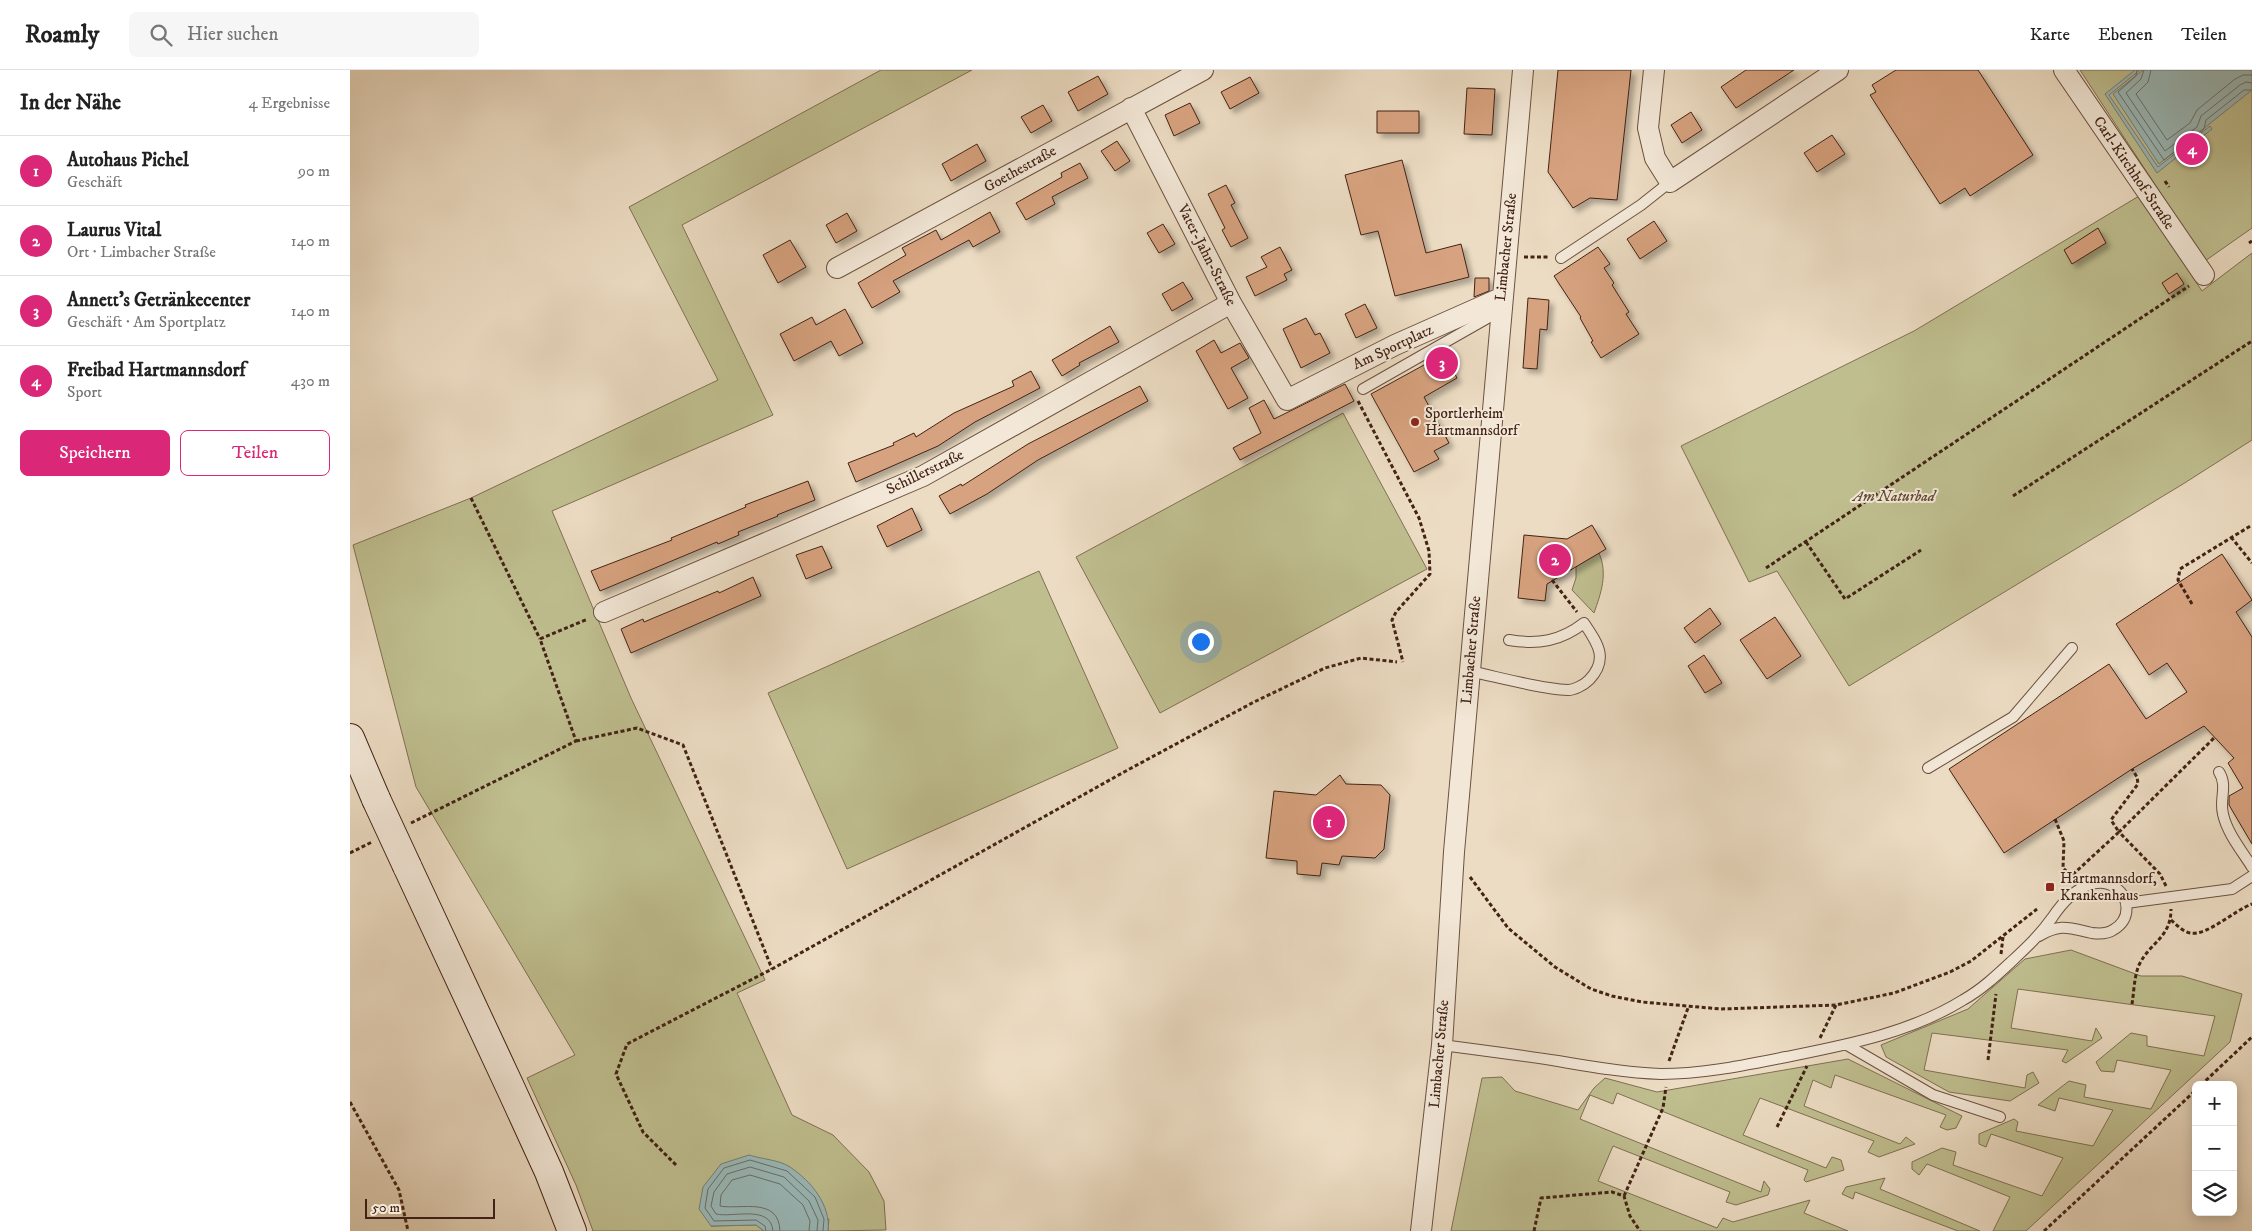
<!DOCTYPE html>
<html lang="de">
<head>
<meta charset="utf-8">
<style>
  :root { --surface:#fff; --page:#f6f6f6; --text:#222; --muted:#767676; --line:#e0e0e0; --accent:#db2777 }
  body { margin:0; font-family:"IM FELL DW Pica",serif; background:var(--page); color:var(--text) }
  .controls { position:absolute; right:15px; bottom:15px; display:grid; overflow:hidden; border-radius:8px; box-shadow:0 2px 12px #0003 }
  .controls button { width:45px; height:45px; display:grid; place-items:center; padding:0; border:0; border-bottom:1px solid var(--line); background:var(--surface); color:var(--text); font:25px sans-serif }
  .scale { position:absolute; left:15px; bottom:12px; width:130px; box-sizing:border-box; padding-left:5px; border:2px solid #422315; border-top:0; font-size:14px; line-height:18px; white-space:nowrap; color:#422315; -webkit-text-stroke:4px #f3e8d8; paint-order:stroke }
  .you { position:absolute; left:850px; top:571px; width:18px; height:18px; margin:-12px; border:4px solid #fff; border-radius:50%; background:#1a73e8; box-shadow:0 0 0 8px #1a73e833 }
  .badge { display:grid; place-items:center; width:32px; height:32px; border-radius:50%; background:var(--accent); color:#fff; font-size:16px; font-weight:700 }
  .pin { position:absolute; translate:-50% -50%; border:2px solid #fff; box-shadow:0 1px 5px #0006 }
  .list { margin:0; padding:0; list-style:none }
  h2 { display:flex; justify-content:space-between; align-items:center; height:65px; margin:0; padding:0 20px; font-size:21px }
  h2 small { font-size:16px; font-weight:400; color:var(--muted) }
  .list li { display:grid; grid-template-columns:32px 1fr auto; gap:15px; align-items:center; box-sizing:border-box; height:70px; padding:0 20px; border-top:1px solid var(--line) }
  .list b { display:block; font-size:19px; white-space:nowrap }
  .list p { margin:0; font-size:16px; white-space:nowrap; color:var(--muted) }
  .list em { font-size:16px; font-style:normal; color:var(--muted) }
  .actions { display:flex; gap:10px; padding:15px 20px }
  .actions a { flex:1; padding:11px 0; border:1px solid var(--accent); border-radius:8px; text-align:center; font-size:18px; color:var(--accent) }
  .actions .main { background:var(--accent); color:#fff }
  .icon { flex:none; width:28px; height:28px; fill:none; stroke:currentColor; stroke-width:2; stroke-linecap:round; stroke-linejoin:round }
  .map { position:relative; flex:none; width:1902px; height:1161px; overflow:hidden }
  header { display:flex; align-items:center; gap:30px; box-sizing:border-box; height:70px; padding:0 25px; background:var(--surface); border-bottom:1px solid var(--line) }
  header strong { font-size:24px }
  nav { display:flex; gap:28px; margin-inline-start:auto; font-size:18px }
  .search { width:350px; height:45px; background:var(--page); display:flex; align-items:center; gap:12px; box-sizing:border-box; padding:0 18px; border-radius:8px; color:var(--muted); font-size:19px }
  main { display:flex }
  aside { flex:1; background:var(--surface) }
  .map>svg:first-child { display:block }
  .green { fill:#bfbe8f; stroke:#807052 }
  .water { fill:#9ababa; stroke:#777e78 }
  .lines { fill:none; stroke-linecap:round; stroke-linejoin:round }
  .shore { stroke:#6e6e68; stroke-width:1 }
  .building { fill:#d7a27f; stroke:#422315; filter:url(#shadow) }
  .lane-casing { stroke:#6c5140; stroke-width:12 }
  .street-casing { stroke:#6c5140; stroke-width:22 }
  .secondary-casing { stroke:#422315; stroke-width:30 }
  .path { stroke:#422315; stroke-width:3; stroke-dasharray:4 2.5; stroke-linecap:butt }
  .lane { stroke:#f3e8d8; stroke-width:10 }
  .street { stroke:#f3e8d8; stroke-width:20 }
  .secondary { stroke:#f3e8d8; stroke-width:28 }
  .secondary-bridge-casing { stroke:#422315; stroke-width:30; stroke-linecap:butt }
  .secondary-bridge { stroke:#f3e8d8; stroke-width:28 }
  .poi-dot { fill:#8f2418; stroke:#f3e8d8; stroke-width:2 }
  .labels { text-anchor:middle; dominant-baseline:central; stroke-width:4; stroke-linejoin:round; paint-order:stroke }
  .street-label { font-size:15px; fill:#422315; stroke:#f3e8d8 }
  .poi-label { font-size:15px; fill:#422315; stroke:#f3e8d8; text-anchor:start }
  .park-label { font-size:15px; font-style:italic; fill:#614a34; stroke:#f3e8d8 }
</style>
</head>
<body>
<header>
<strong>Roamly</strong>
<div class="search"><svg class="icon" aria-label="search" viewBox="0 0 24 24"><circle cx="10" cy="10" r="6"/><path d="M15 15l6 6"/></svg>Hier suchen</div>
<nav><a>Karte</a><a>Ebenen</a><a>Teilen</a></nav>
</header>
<main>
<aside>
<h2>In der Nähe<small>4 Ergebnisse</small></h2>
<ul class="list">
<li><span class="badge">1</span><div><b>Autohaus Pichel</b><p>Geschäft</p></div><em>90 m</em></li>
<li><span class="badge">2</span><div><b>Laurus Vital</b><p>Ort · Limbacher Straße</p></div><em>140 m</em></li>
<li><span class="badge">3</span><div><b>Annett's Getränkecenter</b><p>Geschäft · Am Sportplatz</p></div><em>140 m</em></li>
<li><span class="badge">4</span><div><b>Freibad Hartmannsdorf</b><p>Sport</p></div><em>430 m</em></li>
</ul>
<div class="actions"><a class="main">Speichern</a><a>Teilen</a></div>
</aside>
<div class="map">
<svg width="1902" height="1161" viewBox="0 0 1902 1161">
  <defs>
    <filter id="shadow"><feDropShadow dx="4.5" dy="4.5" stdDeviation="2.5" flood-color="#0004"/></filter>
  </defs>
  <rect width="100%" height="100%" fill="#ecdcc3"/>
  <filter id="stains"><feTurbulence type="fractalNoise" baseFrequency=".004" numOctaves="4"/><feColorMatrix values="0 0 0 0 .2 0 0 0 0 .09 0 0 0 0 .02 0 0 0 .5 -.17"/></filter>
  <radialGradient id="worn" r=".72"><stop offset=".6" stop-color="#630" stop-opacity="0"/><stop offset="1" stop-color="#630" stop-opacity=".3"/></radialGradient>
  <path class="green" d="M 531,0 L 622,0 L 332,155 L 423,345 L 202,441 L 281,628 L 415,910 L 387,923 L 442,1045 L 483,1065 L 519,1102 L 534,1131 L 536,1160 L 478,1161 L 479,1149 L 361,1156 L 406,1155 L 414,1161 L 243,1161 L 226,1115 L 177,1008 L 225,985 L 66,717 L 3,475 L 121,428 L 368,310 L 279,137 Z
    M 1730,0 L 1902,0 L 1902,158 L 1855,191 Z
    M 1789,126 L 1852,221 L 1902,183 L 1902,370 L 1833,414 L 1499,616 L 1427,501 L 1399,512 L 1331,376 L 1564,261 Z
    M 993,343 L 1077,499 L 810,643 L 726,487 Z
    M 1249,483 C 1258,504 1251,523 1244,543 L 1222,520 L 1226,508 L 1226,496 Z
    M 689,501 L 768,678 L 497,799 L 418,623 Z
    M 1721,880 L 1791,906 L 1832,906 L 1892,924 L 1880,972 L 1676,1161 L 1643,1161 L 1660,1127 L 1577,1094 L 1569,1105 L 1562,1099 L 1562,1092 L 1592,1078 L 1606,1082 L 1603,1095 L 1692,1126 L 1713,1088 L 1641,1064 L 1636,1077 L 1629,1074 L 1629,1064 L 1664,1049 L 1668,1052 L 1666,1061 L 1743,1076 L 1763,1040 L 1709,1028 L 1705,1041 L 1688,1035 L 1719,1011 L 1736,1015 L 1734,1027 L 1801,1039 L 1821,1000 L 1767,990 L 1764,1002 L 1751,1001 L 1746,992 L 1781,963 L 1797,966 L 1797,976 L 1854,986 L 1865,946 L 1668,919 L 1661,958 L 1742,971 L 1746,958 L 1752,968 L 1716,993 L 1712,991 L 1718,980 L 1582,963 L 1574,1000 L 1675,1018 L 1677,1005 L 1683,1002 L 1689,1013 L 1660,1031 L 1599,1022 L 1536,987 L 1531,975 L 1618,939 L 1675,889 Z
    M 1498,989 L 1612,1046 L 1606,1058 L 1597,1060 L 1590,1057 L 1596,1045 L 1485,1005 L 1481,1018 L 1463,1010 L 1454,1036 L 1550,1074 L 1556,1067 L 1565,1074 L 1529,1087 L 1518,1082 L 1524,1071 L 1410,1028 L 1393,1065 L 1476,1098 L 1482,1087 L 1491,1090 L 1494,1100 L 1456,1112 L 1454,1110 L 1458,1100 L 1267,1023 L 1263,1034 L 1240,1025 L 1230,1049 L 1411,1122 L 1414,1111 L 1420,1119 L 1418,1125 L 1386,1135 L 1376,1132 L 1380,1122 L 1263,1076 L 1248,1111 L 1367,1158 L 1373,1148 L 1383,1152 L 1460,1130 L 1454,1143 L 1498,1161 L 1101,1161 L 1132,1008 L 1152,1007 L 1165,1021 L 1228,1040 L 1244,1018 L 1255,1008 L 1307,1022 Z
    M 1535,1108 L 1530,1119 L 1630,1161 L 1608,1161 L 1505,1122 L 1503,1129 L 1492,1124 L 1496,1117 Z"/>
  <path class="water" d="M 1785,0 L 1790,0 L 1759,25 L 1808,97 L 1860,56 L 1862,59 L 1807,103 L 1755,24 Z
    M 1793,0 L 1902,0 L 1902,20 L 1809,94 L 1763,24 Z
    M 399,1085 C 411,1089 430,1090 440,1097 C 461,1111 481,1135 478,1161 L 414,1161 L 406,1155 L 361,1156 L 349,1139 L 353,1117 L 371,1094 Z"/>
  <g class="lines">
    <path class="shore" d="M 1787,0 L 1786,6 L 1768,22 L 1814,90 L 1854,59 L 1856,50 L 1894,20 L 1902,20
      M 1794,0 L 1791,9 L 1776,23 L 1815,81 L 1847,57 L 1851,46 L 1890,15 L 1896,12 L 1902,13
      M 1801,0 L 1798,12 L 1786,24 L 1817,70 L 1840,53 L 1847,40 L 1885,9 L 1893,5 L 1902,5
      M 416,1161 L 415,1156 L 406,1150 L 364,1151 L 355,1138 L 358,1119 L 374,1098 L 400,1090 L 437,1101 L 465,1127 L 474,1149 L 473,1161
      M 423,1161 C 421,1134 383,1148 366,1144 L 361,1136 L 364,1122 L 377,1104 L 400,1097 L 434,1107 L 459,1131 L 468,1150 L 467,1161
      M 430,1161 C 429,1126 390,1140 370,1136 L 371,1125 L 382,1110 L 400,1105 L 430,1114 L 453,1135 L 460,1151 L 459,1161"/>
  </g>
  <path class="building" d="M 1208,0 L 1281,0 L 1267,130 L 1240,128 L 1223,138 L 1198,102 Z
    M 1396,0 L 1444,0 L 1386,38 L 1371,17 Z
    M 1546,0 L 1628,0 L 1683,85 L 1620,126 L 1615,118 L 1590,134 L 1520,25 L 1526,22 L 1522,15 Z
    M 748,6 L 758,24 L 728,41 L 718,22 Z
    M 900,7 L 909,23 L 880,39 L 871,22 Z
    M 1117,18 L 1145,19 L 1142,65 L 1114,64 Z
    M 840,33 L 850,53 L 824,66 L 815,45 Z
    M 693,35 L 702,51 L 681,63 L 671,47 Z
    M 1027,41 L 1069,41 L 1069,63 L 1027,63 Z
    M 1341,42 L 1352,60 L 1332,73 L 1321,55 Z
    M 1482,65 L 1495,84 L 1467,102 L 1454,83 Z
    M 767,71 L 780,91 L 765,101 L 751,81 Z
    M 627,74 L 636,91 L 601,111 L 592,94 Z
    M 1052,90 L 1076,183 L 1111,174 L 1119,207 L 1045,226 L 1028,161 L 1011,165 L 995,105 Z
    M 730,93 L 738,108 L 702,127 L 705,134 L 676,150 L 666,133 L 712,107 L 711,103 Z
    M 876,115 L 885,133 L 881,135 L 898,168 L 881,177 L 872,160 L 875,158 L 858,124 Z
    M 640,142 L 650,162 L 623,177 L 619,170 L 543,211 L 550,222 L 522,238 L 508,213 L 556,185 L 552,178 L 586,160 L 591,170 Z
    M 497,143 L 507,161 L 486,173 L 476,155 Z
    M 1304,151 L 1317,171 L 1290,189 L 1277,169 Z
    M 813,154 L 825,174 L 809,183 L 797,163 Z
    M 1748,158 L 1756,173 L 1722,194 L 1714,180 Z
    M 440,170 L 456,197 L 428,213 L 413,185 Z
    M 930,177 L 942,200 L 934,204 L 937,210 L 905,226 L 896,207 L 917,197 L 911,187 Z
    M 1248,177 L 1260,194 L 1254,198 L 1264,213 L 1262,215 L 1279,242 L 1276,244 L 1289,264 L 1251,288 L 1241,272 L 1243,271 L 1230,248 L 1231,247 L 1204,206 Z
    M 1827,203 L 1834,214 L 1819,224 L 1812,213 Z
    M 1125,208 L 1139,208 L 1139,221 L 1124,227 Z
    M 833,212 L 843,229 L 822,241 L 812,224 Z
    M 1178,228 L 1199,230 L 1197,260 L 1190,259 L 1187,299 L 1173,298 Z
    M 1015,234 L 1027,258 L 1006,268 L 995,244 Z
    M 495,239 L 513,273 L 489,286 L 481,271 L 444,291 L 430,264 L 462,247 L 466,255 Z
    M 956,248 L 965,265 L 970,263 L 980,283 L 951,298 L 933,259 Z
    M 760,256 L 769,272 L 729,293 L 730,295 L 712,306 L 702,290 Z
    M 864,270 L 871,283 L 890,273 L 899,288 L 881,298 L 898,328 L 878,339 L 846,281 Z
    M 1094,284 L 1107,308 L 1074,327 L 1099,373 L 1084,381 L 1089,389 L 1064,402 L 1021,324 Z
    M 681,301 L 690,318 L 625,352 L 588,376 L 506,412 L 498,393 L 544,375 L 543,373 L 564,363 L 566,367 L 604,343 L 664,316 L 662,311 Z
    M 995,314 L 1004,331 L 890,390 L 883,378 L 911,363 L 899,338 L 914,330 L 924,349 Z
    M 790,316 L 798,331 L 688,390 L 637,424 L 600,444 L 589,426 L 611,414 L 612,416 L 678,374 Z
    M 458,411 L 465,430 L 427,445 L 428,446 L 388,462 L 389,465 L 368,474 L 367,472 L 250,521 L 241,501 L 322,470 L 321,468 L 396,437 L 395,435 Z
    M 562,438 L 572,460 L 537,477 L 527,456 Z
    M 1242,455 L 1256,479 L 1197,514 L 1195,531 L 1168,528 L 1174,465 L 1217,469 Z
    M 472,476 L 482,498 L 456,509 L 446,485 Z
    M 1872,484 L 1902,530 L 1886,542 L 1902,567 L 1902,774 L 1879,735 L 1879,726 L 1893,718 L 1878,693 L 1884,688 L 1854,656 L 1782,699 L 1654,783 L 1599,699 L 1759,594 L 1796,649 L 1837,622 L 1817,593 L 1799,605 L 1766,554 Z
    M 403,507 L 411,526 L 281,583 L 271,559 L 293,549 L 294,552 L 368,521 L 369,523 Z
    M 1360,538 L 1371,554 L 1345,573 L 1334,558 Z
    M 1425,547 L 1451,586 L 1417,609 L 1390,570 Z
    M 1354,585 L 1372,613 L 1355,623 L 1338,596 Z
    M 990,705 L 996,714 L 1031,715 L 1040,725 L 1034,779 L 1025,788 L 992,786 L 989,795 L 972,793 L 970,806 L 947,804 L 947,791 L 916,788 L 924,721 L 966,725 Z"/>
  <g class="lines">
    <defs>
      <path id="lane" d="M 1211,188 L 1291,135 L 1320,112
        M 1013,319 L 1150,241
        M 1119,601 C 1148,607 1190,619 1218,620 C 1224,620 1234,615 1239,610 C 1259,589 1248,574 1234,553 C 1211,571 1188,575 1159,570
        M 1578,698 L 1663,647 L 1722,578
        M 1869,702 C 1878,716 1869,729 1873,744 C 1877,763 1892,781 1902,797
        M 1776,833 L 1882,819 L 1902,806
        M 1092,975 C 1130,980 1169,985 1208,991 C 1242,997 1277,1003 1311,1004 C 1354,1004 1395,995 1436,987 C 1496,975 1560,963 1613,930 C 1631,920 1646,906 1661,892 C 1676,878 1690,865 1702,848 C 1752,773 1801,838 1763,860 C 1757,864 1750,864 1742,863 C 1719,858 1711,853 1689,866
        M 1497,975 L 1583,1025 L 1650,1047"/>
      <path id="street" d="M 1304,0 L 1298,58 L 1305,88 L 1320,112 L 1488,0
        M 1714,0 L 1854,205
        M 781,38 L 881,233 L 937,330 L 1045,275 L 1151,228
        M 487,198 L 853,0
        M 254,542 L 573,406 L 881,233
        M 1071,1161 L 1092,975 L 1104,782 L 1173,0"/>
      <path id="secondary" d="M 0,668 L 26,729
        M 57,796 L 161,1019 L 199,1102 L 222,1161"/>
    </defs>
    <use href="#lane" class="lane-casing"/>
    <use href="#street" class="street-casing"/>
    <use href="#secondary" class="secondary-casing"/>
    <path class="path" d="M 1815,111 L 1819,117
      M 1899,173 L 1902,171
      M 1174,187 L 1198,187
      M 1008,331 L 1069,448 L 1079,481 L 1080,504 L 1046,542 L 1042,550 L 1053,592
      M 1663,426 L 1902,271
      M 121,428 L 190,569
      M 1881,467 L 1902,493
      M 1456,472 L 1495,529 L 1571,480
      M 1416,498 L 1839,216
      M 1202,510 L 1227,542
      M 1842,534 L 1828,510 L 1830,499 L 1902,455
      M 226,671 L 287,658 L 333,675 L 422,899
      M 1705,749 L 1714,771 L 1713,798 L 1721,806
      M 61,753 L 226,671 L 190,569 L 238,549
      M 0,783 L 22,772
      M 1120,807 L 1158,858 L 1205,897 L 1241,919 L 1262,926 L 1292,932 L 1371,939 L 1486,935 L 1544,923 L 1600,902 L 1621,891 L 1687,839
      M 1718,809 L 1769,762 L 1761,750 L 1788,714 L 1787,707 L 1782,699
      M 1816,816 L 1810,804 L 1769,762 L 1864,668
      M 1821,850 C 1827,855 1833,862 1841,863 C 1857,866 1885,840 1902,834
      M 1651,884 L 1653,867
      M 1782,934 C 1784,922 1784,907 1789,895 C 1800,872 1821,868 1821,839
      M 1470,968 L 1486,935
      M 1638,990 L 1646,924
      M 1319,991 L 1338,938
      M 1851,1015 L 1902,967
      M 0,1032 L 49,1120 L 58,1161
      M 1427,1057 L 1457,996
      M 326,1095 L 293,1062 L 266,1004 L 277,974 L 422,899 L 774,702 L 904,632 L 975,598 L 1011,588 L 1047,592
      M 1274,1126 L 1313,1038 L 1316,1017
      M 1184,1161 L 1191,1128 L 1262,1122 L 1274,1126 L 1280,1146 L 1290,1161
      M 1694,1161 L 1846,1020"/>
    <use href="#lane" class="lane"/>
    <use href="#street" class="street"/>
    <use href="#secondary" class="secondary"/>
    <defs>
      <path id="secondary-bridge" d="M 26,729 L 57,796"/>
    </defs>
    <use href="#secondary-bridge" class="secondary-bridge-casing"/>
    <use href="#secondary-bridge" class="secondary-bridge"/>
  </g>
  <g class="poi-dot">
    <circle cx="1065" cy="352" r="5"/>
    <rect x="1695" y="812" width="10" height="10" rx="2.5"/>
  </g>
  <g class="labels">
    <g class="street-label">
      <text transform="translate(670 99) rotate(-29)">Goethestraße</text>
      <text transform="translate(1784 103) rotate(56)">Carl-Kirchhof-Straße</text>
      <text transform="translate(1156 177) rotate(-84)">Limbacher Straße</text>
      <text transform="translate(857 185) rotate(63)">Vater-Jahn-Straße</text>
      <text transform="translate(1043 277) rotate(-25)">Am Sportplatz</text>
      <text transform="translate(575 402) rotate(-26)">Schillerstraße</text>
      <text transform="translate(1121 580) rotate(-85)">Limbacher Straße</text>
      <text transform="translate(1089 984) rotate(-85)">Limbacher Straße</text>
    </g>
    <g class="poi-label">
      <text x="1075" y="343">Sportlerheim<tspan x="1075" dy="17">Hartmannsdorf</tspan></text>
      <text x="1710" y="808">Hartmannsdorf,<tspan x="1710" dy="17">Krankenhaus</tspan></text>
    </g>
    <g class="park-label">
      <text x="1544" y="426">Am Naturbad</text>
    </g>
  </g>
  <rect width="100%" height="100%" filter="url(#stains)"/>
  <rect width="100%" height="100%" fill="url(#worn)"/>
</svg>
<div class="controls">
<button>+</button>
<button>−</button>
<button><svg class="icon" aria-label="layers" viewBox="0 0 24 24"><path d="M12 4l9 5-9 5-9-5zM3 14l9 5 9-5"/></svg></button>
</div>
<div class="scale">50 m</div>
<div class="you"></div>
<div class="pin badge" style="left:979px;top:752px">1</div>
<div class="pin badge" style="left:1205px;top:490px">2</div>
<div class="pin badge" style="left:1092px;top:293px">3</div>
<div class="pin badge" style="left:1842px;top:79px">4</div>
</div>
</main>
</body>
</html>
